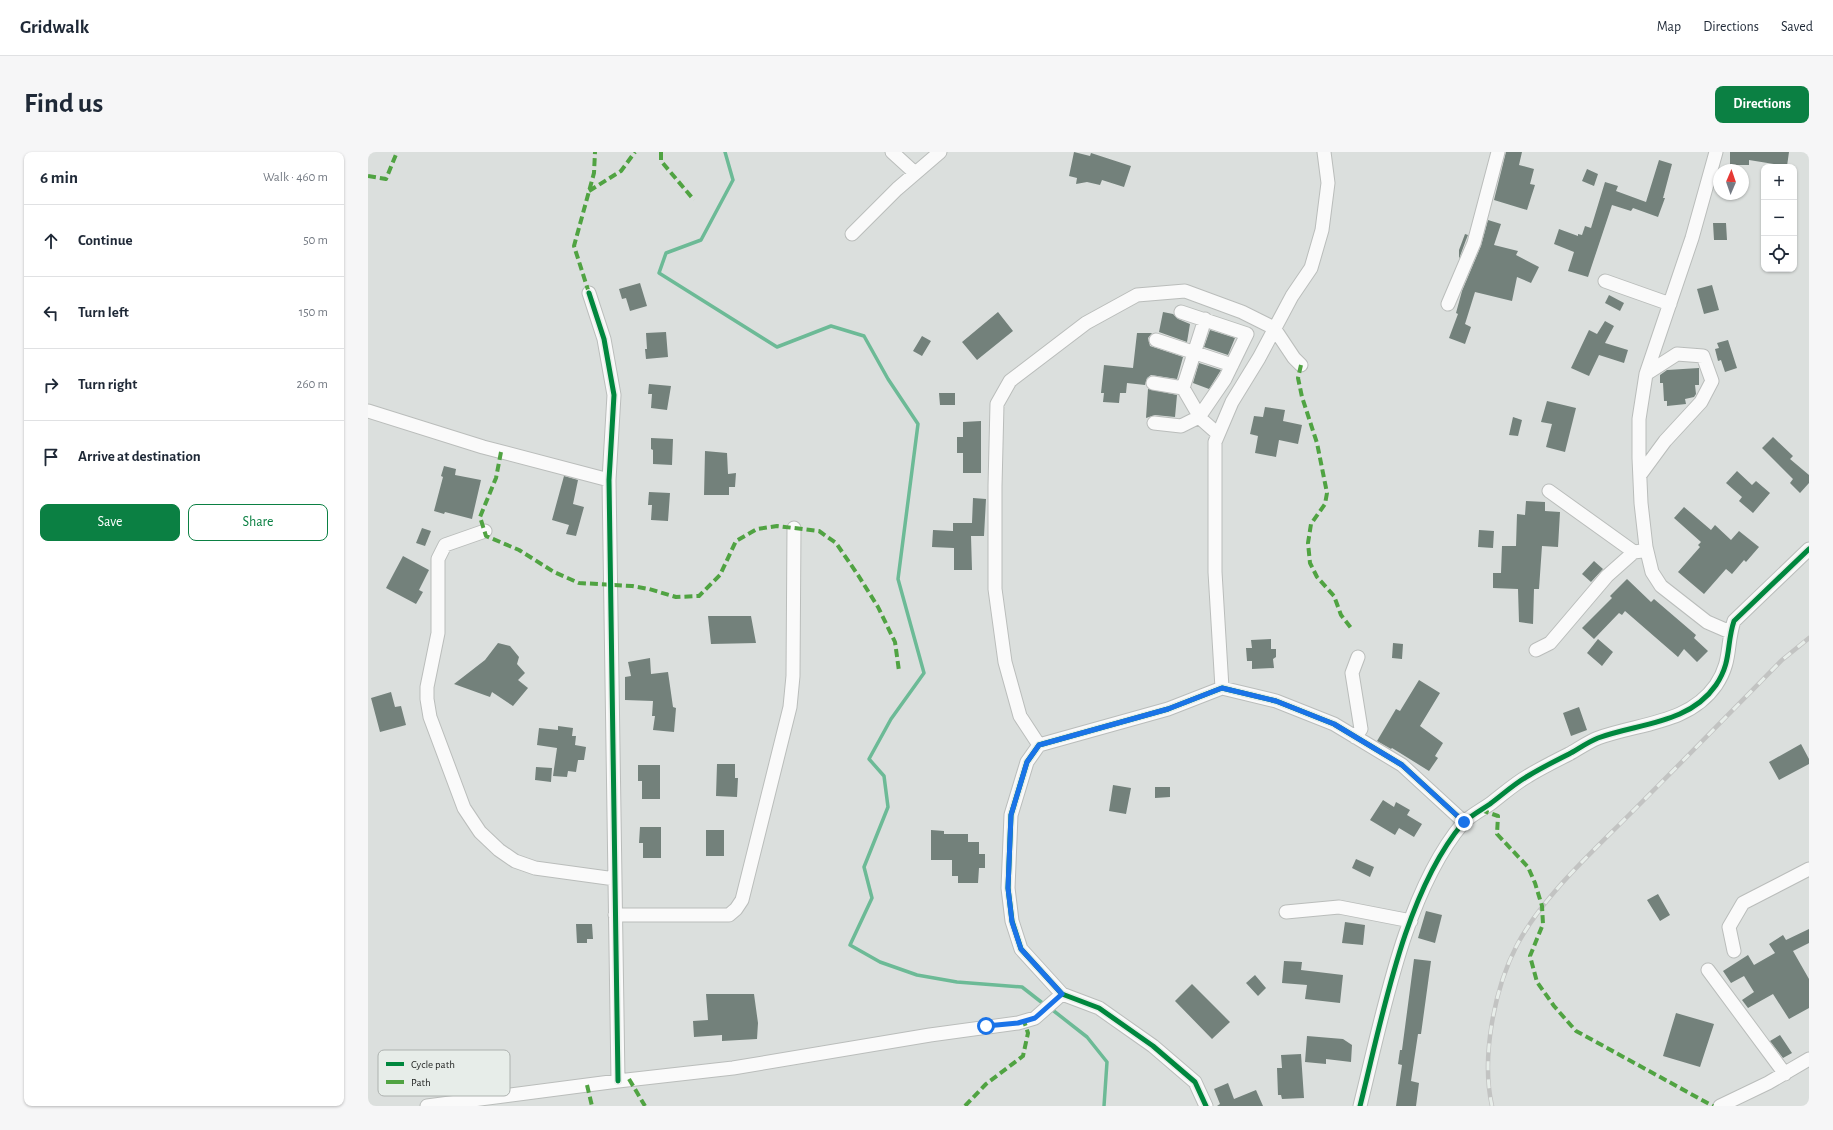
<!DOCTYPE html>
<html lang="en">
<head>
<meta charset="utf-8">
<style>
  :root { --surface:#fff; --page:#f6f6f7; --text:#1f2937; --muted:#747a83; --line:#e0e1e3; --accent:#0b8043 }
  body { margin:0; font-family:"Alegreya Sans",sans-serif; background:var(--page); color:var(--text) }
  .controls { position:absolute; right:12px; top:12px; display:grid; overflow:hidden; border-radius:8px; box-shadow:0 1px 3px #0004 }
  .controls button { width:36px; height:36px; display:grid; place-items:center; padding:0; border:0; border-bottom:1px solid var(--line); background:var(--surface); color:var(--text); font:20px sans-serif }
  .compass { position:absolute; left:1345px; top:12px; width:36px; height:36px; border-radius:50%; background:var(--surface); box-shadow:0 1px 3px #0004; rotate:2deg }
  .stop { position:absolute; width:12px; height:12px; margin:-9px; border:3px solid #1a73e8; border-radius:50%; background:#fff }
  .stop.end { background:#1a73e8; border-color:#fff; box-shadow:0 1px 4px #0008 }
  .list { margin:0; padding:0; list-style:none }
  h2 { display:flex; justify-content:space-between; align-items:center; height:52px; margin:0; padding:0 16px; font-size:17px }
  h2 small { font-size:13px; font-weight:400; color:var(--muted) }
  .list li { display:grid; grid-template-columns:26px 1fr auto; gap:12px; align-items:center; box-sizing:border-box; height:72px; padding:0 16px; border-top:1px solid var(--line) }
  .list b { display:block; font-size:15px; white-space:nowrap }
  .list em { font-size:13px; font-style:normal; color:var(--muted) }
  .actions { display:flex; gap:8px; padding:12px 16px }
  .actions a { flex:1; padding:9px 0; border:1px solid var(--accent); border-radius:8px; text-align:center; font-size:14px; color:var(--accent) }
  .actions .main { background:var(--accent); color:#fff }
  .icon { flex:none; width:22px; height:22px; fill:none; stroke:currentColor; stroke-width:2; stroke-linecap:round; stroke-linejoin:round }
  .map { position:relative; flex:none; width:1441px; height:954px; overflow:hidden; border-radius:8px }
  header { display:flex; align-items:center; gap:24px; box-sizing:border-box; height:56px; padding:0 20px; background:var(--surface); border-bottom:1px solid var(--line) }
  header strong { font-size:19px }
  nav { display:flex; gap:22px; margin-inline-start:auto; font-size:14px }
  .intro { display:flex; align-items:center; justify-content:space-between; box-sizing:border-box; height:96px; padding:0 24px }
  h1 { margin:0; font-size:28px }
  .button { padding:10px 18px; border-radius:8px; background:var(--accent); color:#fff; font-size:14px; font-weight:700 }
  main { display:flex; gap:24px; padding:0 24px }
  aside { flex:1; background:var(--surface); border-radius:8px; box-shadow:0 1px 3px #0004 }
  .map>svg:first-child { display:block }
  .lines { fill:none; stroke-linecap:round; stroke-linejoin:round }
  .stream { stroke:#6cba96; stroke-width:3.5 }
  .building { fill:#73817b }
  .street-casing { stroke:#babdbb; stroke-width:15 }
  .street { stroke:#fafafa; stroke-width:13 }
  .rail-casing { stroke:#c2c3c2; stroke-width:4.5 }
  .rail { stroke:#e7ede9; stroke-width:3; stroke-dasharray:9; stroke-linecap:butt }
  .quiet { stroke:#50a342; stroke-width:4; stroke-dasharray:8 4; stroke-linecap:butt }
  .cycleway-casing { stroke:#e7ede9; stroke-width:8 }
  .cycleway { stroke:#00873e; stroke-width:5 }
  .route { stroke:#1a73e8; stroke-width:5 }
  .key { fill:#e7ede9; stroke:#adb2af; stroke-width:1 }
  .key-label { font-size:11px; fill:#262827 }
</style>
</head>
<body>
<header>
<strong>Gridwalk</strong>
<nav><a>Map</a><a>Directions</a><a>Saved</a></nav>
</header>
<div class="intro"><h1>Find us</h1><a class="button">Directions</a></div>
<main>
<aside>
<h2>6 min<small>Walk · 460 m</small></h2>
<ul class="list">
<li><svg class="icon" aria-label="ahead" viewBox="0 0 24 24"><path d="M12 20V5M6 11l6-6 6 6"/></svg><div><b>Continue</b></div><em>50 m</em></li>
<li><svg class="icon" aria-label="left" viewBox="0 0 24 24"><path d="M17 20v-9H6M10 6l-5 5 5 5"/></svg><div><b>Turn left</b></div><em>150 m</em></li>
<li><svg class="icon" aria-label="right" viewBox="0 0 24 24"><path d="M7 20v-9h11M14 6l5 5-5 5"/></svg><div><b>Turn right</b></div><em>260 m</em></li>
<li><svg class="icon" aria-label="arrive" viewBox="0 0 24 24"><path d="M6 21V4h12l-3 4 3 4H6"/></svg><div><b>Arrive at destination</b></div></li>
</ul>
<div class="actions"><a class="main">Save</a><a>Share</a></div>
</aside>
<div class="map">
<svg width="1441" height="954" viewBox="0 0 1441 954">
  <rect width="100%" height="100%" fill="#dbdfdd"/>
  <g class="lines">
    <path class="stream" d="M 357,0 L 365,28 L 333,88 L 298,101 L 291,121 L 409,195 L 463,174 L 496,184 L 520,227 L 550,272 L 530,427 L 556,521 L 523,567 L 501,607 L 516,624 L 520,655 L 496,715 L 504,746 L 482,793 L 512,810 L 549,823 L 589,830 L 654,835 L 677,853
      M 682,856 L 719,885 L 739,910 L 736,954"/>
  </g>
  <path class="building" d="M 706,0 L 722,4 L 723,1 L 763,14 L 756,35 L 734,28 L 732,33 L 719,30 L 708,32 L 709,26 L 701,24 Z
    M 1138,0 L 1154,0 L 1151,13 L 1166,17 L 1162,32 L 1167,33 L 1159,58 L 1126,48 Z
    M 1362,0 L 1421,0 L 1419,14 L 1381,8 L 1381,13 L 1362,13 Z
    M 1291,8 L 1304,12 L 1295,46 L 1297,46 L 1290,65 L 1265,56 L 1263,59 L 1244,53 L 1220,125 L 1200,119 L 1206,100 L 1186,92 L 1191,77 L 1210,84 L 1210,82 L 1214,83 L 1217,74 L 1223,76 L 1237,30 L 1250,34 L 1248,39 L 1278,50 Z
    M 1219,17 L 1230,22 L 1226,34 L 1214,29 Z
    M 1120,68 L 1133,72 L 1126,93 L 1150,99 L 1148,103 L 1171,115 L 1163,131 L 1149,125 L 1144,149 L 1107,140 L 1097,172 L 1103,175 L 1097,192 L 1081,186 L 1090,162 L 1088,161 L 1094,139 L 1113,94 Z
    M 1345,71 L 1358,71 L 1359,88 L 1346,88 Z
    M 1097,82 L 1100,83 L 1098,88 L 1091,107 L 1091,98 Z
    M 272,131 L 279,154 L 262,159 L 258,146 L 254,147 L 251,137 Z
    M 1344,133 L 1351,158 L 1336,162 L 1329,137 Z
    M 1241,143 L 1256,151 L 1252,159 L 1237,151 Z
    M 630,160 L 645,179 L 609,208 L 594,190 Z
    M 795,160 L 805,162 L 810,167 L 822,172 L 819,190 L 791,180 Z
    M 1237,169 L 1246,174 L 1237,191 L 1260,198 L 1256,211 L 1231,203 L 1221,224 L 1203,216 L 1221,178 L 1229,182 Z
    M 842,178 L 867,186 L 860,203 L 836,195 Z
    M 298,180 L 300,205 L 278,207 L 277,197 L 279,197 L 278,181 Z
    M 769,181 L 784,181 L 780,186 L 782,194 L 815,205 L 809,227 L 783,223 L 779,226 L 777,233 L 759,231 L 758,241 L 752,241 L 751,251 L 735,250 L 736,241 L 733,241 L 736,213 L 765,216 Z
    M 554,184 L 563,189 L 554,204 L 545,199 Z
    M 1360,188 L 1369,216 L 1357,220 L 1353,208 L 1350,209 L 1347,197 L 1351,196 L 1349,191 Z
    M 831,211 L 853,218 L 841,237 L 825,231 Z
    M 1331,216 L 1331,233 L 1327,233 L 1328,242 L 1326,245 L 1317,247 L 1318,252 L 1299,254 L 1299,249 L 1296,249 L 1295,231 L 1292,231 L 1292,223 L 1299,218 Z
    M 281,232 L 303,234 L 299,258 L 283,256 L 284,242 L 280,242 Z
    M 780,237 L 809,243 L 807,265 L 787,263 L 778,266 Z
    M 571,241 L 587,241 L 587,253 L 572,253 Z
    M 1179,249 L 1208,256 L 1197,300 L 1178,295 L 1184,272 L 1173,270 Z
    M 897,255 L 917,258 L 915,269 L 934,273 L 930,292 L 911,288 L 908,305 L 887,301 L 890,284 L 882,282 L 886,264 L 895,265 Z
    M 1145,265 L 1154,268 L 1150,284 L 1141,283 Z
    M 613,269 L 613,321 L 595,321 L 595,301 L 589,301 L 589,285 L 595,285 L 595,270 Z
    M 1405,285 L 1425,304 L 1422,307 L 1441,323 L 1441,331 L 1432,341 L 1422,331 L 1425,327 L 1394,296 Z
    M 283,286 L 305,287 L 304,313 L 285,312 L 285,298 L 283,297 Z
    M 337,299 L 359,301 L 360,322 L 368,321 L 367,335 L 361,335 L 361,343 L 336,343 Z
    M 76,314 L 88,317 L 87,323 L 113,328 L 104,367 L 77,360 L 76,362 L 66,359 L 75,325 L 73,324 Z
    M 1369,319 L 1384,333 L 1388,329 L 1402,341 L 1385,361 L 1371,349 L 1374,345 L 1358,331 Z
    M 196,324 L 210,328 L 205,352 L 216,355 L 208,384 L 198,382 L 201,373 L 184,368 Z
    M 281,340 L 302,341 L 300,369 L 283,368 L 284,353 L 280,353 Z
    M 605,346 L 618,347 L 616,384 L 603,384 L 604,418 L 586,418 L 586,396 L 564,395 L 565,378 L 585,379 L 585,371 L 604,371 Z
    M 1158,349 L 1177,350 L 1177,359 L 1192,360 L 1190,395 L 1174,394 L 1171,437 L 1166,437 L 1165,472 L 1151,470 L 1150,437 L 1125,436 L 1125,421 L 1133,421 L 1134,394 L 1148,394 L 1149,362 L 1157,363 Z
    M 1316,355 L 1343,378 L 1347,373 L 1363,388 L 1371,379 L 1391,395 L 1378,410 L 1376,408 L 1364,422 L 1358,417 L 1336,442 L 1310,420 L 1332,395 L 1330,393 L 1333,390 L 1306,366 Z
    M 54,376 L 63,379 L 57,394 L 48,391 Z
    M 1111,378 L 1126,379 L 1125,396 L 1110,395 Z
    M 35,404 L 61,418 L 51,438 L 55,440 L 48,452 L 18,436 Z
    M 1226,409 L 1235,417 L 1223,430 L 1214,422 Z
    M 1259,427 L 1283,450 L 1286,447 L 1328,483 L 1326,486 L 1340,499 L 1329,510 L 1316,497 L 1310,505 L 1257,459 L 1254,463 L 1251,461 L 1226,487 L 1214,476 L 1244,446 L 1242,444 Z
    M 340,464 L 383,464 L 388,491 L 343,492 Z
    M 903,487 L 903,497 L 908,497 L 908,505 L 905,507 L 906,516 L 884,517 L 884,509 L 879,509 L 878,496 L 884,496 L 883,488 Z
    M 1230,487 L 1245,500 L 1234,514 L 1219,501 Z
    M 130,491 L 142,494 L 151,505 L 149,512 L 157,521 L 150,528 L 160,536 L 145,554 L 124,540 L 122,545 L 86,532 L 117,508 Z
    M 1025,491 L 1035,492 L 1034,507 L 1024,506 Z
    M 282,506 L 283,522 L 300,520 L 305,555 L 308,556 L 306,580 L 285,578 L 287,564 L 284,564 L 285,549 L 257,548 L 257,525 L 263,524 L 260,510 Z
    M 1051,528 L 1072,541 L 1052,574 L 1075,591 L 1067,604 L 1070,606 L 1061,619 L 1024,596 L 1023,597 L 1009,589 L 1028,557 L 1032,559 Z
    M 23,540 L 27,555 L 33,554 L 38,573 L 12,580 L 3,546 Z
    M 1211,555 L 1219,578 L 1203,584 L 1195,561 Z
    M 190,574 L 205,576 L 204,584 L 208,584 L 207,593 L 218,595 L 216,608 L 210,608 L 208,620 L 200,619 L 199,625 L 185,624 L 189,596 L 169,593 L 171,576 L 190,578 Z
    M 1433,592 L 1441,607 L 1441,612 L 1411,628 L 1401,610 Z
    M 349,612 L 367,612 L 367,626 L 370,626 L 369,645 L 348,644 Z
    M 270,613 L 292,613 L 292,647 L 274,647 L 274,629 L 270,629 Z
    M 168,615 L 184,616 L 183,630 L 167,628 Z
    M 745,633 L 763,636 L 758,662 L 741,659 Z
    M 787,635 L 802,635 L 802,645 L 787,646 Z
    M 1015,648 L 1026,655 L 1028,650 L 1042,658 L 1039,663 L 1054,672 L 1046,685 L 1031,676 L 1027,683 L 1002,668 Z
    M 272,675 L 293,675 L 293,706 L 275,706 L 275,691 L 271,691 Z
    M 338,678 L 356,678 L 356,704 L 338,704 Z
    M 563,678 L 576,679 L 576,682 L 600,682 L 600,690 L 611,690 L 611,702 L 617,702 L 617,716 L 611,716 L 610,731 L 590,731 L 590,724 L 584,724 L 584,708 L 563,708 Z
    M 988,707 L 1006,715 L 1002,725 L 984,716 Z
    M 1290,742 L 1302,763 L 1292,769 L 1279,748 Z
    M 1058,759 L 1074,763 L 1067,791 L 1050,786 Z
    M 977,770 L 997,773 L 995,793 L 974,791 Z
    M 208,772 L 224,772 L 225,787 L 219,787 L 219,791 L 209,791 Z
    M 1441,777 L 1441,791 L 1425,799 L 1441,827 L 1441,856 L 1421,867 L 1405,842 L 1380,856 L 1374,848 L 1386,840 L 1376,824 L 1363,831 L 1355,819 L 1380,803 L 1386,813 L 1407,801 L 1401,792 L 1415,783 L 1418,788 Z
    M 1046,807 L 1063,809 L 1053,882 L 1050,882 L 1043,929 L 1051,931 L 1048,954 L 1028,954 L 1034,913 L 1030,912 L 1032,898 L 1034,898 Z
    M 916,809 L 934,810 L 933,818 L 975,823 L 972,851 L 937,847 L 939,833 L 914,831 Z
    M 887,823 L 898,836 L 890,844 L 878,831 Z
    M 824,832 L 862,870 L 844,887 L 807,849 Z
    M 338,842 L 386,842 L 390,871 L 389,887 L 354,889 L 354,883 L 326,885 L 325,869 L 340,868 Z
    M 1308,861 L 1346,872 L 1332,915 L 1295,904 Z
    M 1412,883 L 1424,901 L 1415,906 L 1402,889 Z
    M 939,884 L 975,887 L 984,893 L 983,910 L 958,907 L 958,912 L 937,910 Z
    M 933,902 L 936,946 L 914,947 L 913,943 L 910,943 L 909,916 L 914,916 L 913,903 Z
    M 860,931 L 866,947 L 888,938 L 895,954 L 849,954 L 852,952 L 846,937 Z"/>
  <g class="lines">
    <defs>
      <path id="street" d="M 524,0 L 547,21
        M 1348,0 L 1324,86 L 1278,222 L 1271,267 L 1271,306 L 1273,351 L 1278,395 L 1284,420 L 1293,434 L 1339,470 L 1362,480
        M 484,82 L 529,37 L 572,0
        M 1237,129 L 1302,152
        M 221,141 L 236,187 L 246,243 L 241,328 L 250,929
        M 1080,152 L 1106,91 L 1130,0
        M 837,167 L 815,236 L 833,267 L 850,282
        M 788,188 L 864,213
        M 785,231 L 815,236
        M 0,259 L 115,295 L 241,328
        M 786,271 L 813,274 L 831,265 L 857,227 L 879,182 L 813,160
        M 1272,323 L 1297,289 L 1333,250 L 1344,229 L 1335,204 L 1309,202 L 1278,222
        M 1181,339 L 1266,400 L 1274,399
        M 117,379 L 77,393 L 70,407 L 70,481 L 59,535 L 59,547 L 62,565 L 96,656 L 112,680 L 131,698 L 147,709 L 167,716 L 247,727
        M 1168,498 L 1182,491 L 1239,424 L 1266,400
        M 854,536 L 847,420 L 847,290 L 864,250 L 891,206 L 924,144 L 943,116 L 954,78 L 960,31 L 956,0
        M 987,585 L 993,577 L 984,521 L 990,505
        M 671,593 L 652,564 L 637,510 L 627,437 L 627,334 L 629,252 L 642,229 L 718,171 L 769,143 L 817,139 L 874,160 L 906,176 L 926,206 L 933,213
        M 918,760 L 971,755 L 1043,769
        M 247,763 L 361,763 L 368,757 L 374,748 L 422,555 L 425,524 L 426,376
        M 1366,799 L 1361,775 L 1375,751 L 1441,717
        M 1340,818 L 1417,922
        M 59,954 L 250,929 L 365,916 L 562,883 L 650,871 L 667,866 L 694,842
        M 838,954 L 827,930 L 785,894 L 731,856 L 694,842 L 653,797 L 644,769 L 640,736 L 643,663 L 659,610 L 671,593 L 800,557 L 854,536 L 908,549 L 966,572 L 1034,613 L 1096,670
        M 992,954 C 1014,867 1036,741 1095,671 C 1102,664 1113,658 1122,652 C 1134,643 1146,632 1160,624 C 1173,616 1187,609 1201,602 C 1210,597 1220,590 1230,586 C 1271,571 1321,572 1348,533 C 1364,509 1358,493 1366,469 L 1441,397
        M 1352,954 L 1400,931 L 1441,907"/>
    </defs>
    <use href="#street" class="street-casing"/>
    <use href="#street" class="street"/>
    <defs>
      <path id="rail" d="M 1124,954 C 1113,906 1126,837 1149,793 C 1174,746 1221,703 1259,665 C 1311,613 1362,561 1414,508 L 1441,486"/>
    </defs>
    <use href="#rail" class="rail-casing"/>
    <use href="#rail" class="rail"/>
    <path class="quiet" d="M 293,0 L 293,9 L 326,48
      M 0,24 L 18,27 L 29,0
      M 221,39 L 253,19 L 267,0
      M 221,141 L 206,94 L 226,21 L 227,0
      M 933,213 L 930,226 L 934,245 L 949,291 L 959,341 L 957,352 L 943,372 L 940,391 L 942,411 L 949,425 L 966,444 L 973,463 L 983,476
      M 133,300 L 128,326 L 112,365 L 118,384 L 151,398 L 186,420 L 211,431 L 264,434 L 281,437 L 308,445 L 331,444 L 352,423 L 368,389 L 389,377 L 409,374 L 451,379 L 468,391 L 490,423 L 510,455 L 527,490 L 531,519
      M 1113,658 L 1130,664 L 1129,682 L 1160,715 L 1167,731 L 1174,754 L 1175,772 L 1162,804 L 1169,830 L 1186,854 L 1208,879 L 1345,954
      M 261,927 L 277,954
      M 219,933 L 224,954
      M 597,954 L 618,932 L 655,904 L 660,881 L 656,869"/>
    <defs>
      <path id="cycleway" d="M 221,141 L 236,187 L 246,243 L 241,328 L 250,929
        M 838,954 L 827,930 L 785,894 L 731,856 L 694,842 L 653,797 L 644,769 L 640,736 L 643,663 L 659,610 L 671,593 L 800,557 L 854,536 L 908,549 L 966,572 L 1034,613 L 1096,670
        M 992,954 C 1014,867 1036,741 1095,671 C 1102,664 1113,658 1122,652 C 1134,643 1146,632 1160,624 C 1173,616 1187,609 1201,602 C 1210,597 1220,590 1230,586 C 1271,571 1321,572 1348,533 C 1364,509 1358,493 1366,469 L 1441,397"/>
    </defs>
    <use href="#cycleway" class="cycleway-casing"/>
    <use href="#cycleway" class="cycleway"/>
  </g>
  <g class="lines">
    <path class="route" d="M 618,874 L 650,871 L 667,866 L 694,842 L 653,797 L 644,770 L 640,736 L 643,663 L 659,610 L 671,593 L 800,557 L 854,536 L 908,549 L 966,572 L 1034,613 L 1096,670"/>
  </g>
  <rect x="10" y="898" width="132" height="46" rx="6" class="key"/>
  <rect x="18" y="910" width="18" height="4" fill="#00873e"/>
  <rect x="18" y="928" width="18" height="4" fill="#50a342"/>
  <g class="key-label">
    <text x="43" y="916">Cycle path</text>
    <text x="43" y="934">Path</text>
  </g>
</svg>
<div class="controls">
<button>+</button>
<button>−</button>
<button><svg class="icon" aria-label="locate" viewBox="0 0 24 24"><circle cx="12" cy="12" r="6"/><path d="M12 2v4M12 18v4M2 12h4M18 12h4"/></svg></button>
</div>
<svg class="compass" viewBox="-18 -18 36 36"><path d="M0-13l5 13h-10z" fill="#e53935"/><path d="M0 13l5-13h-10z" fill="#747a83"/></svg>
<div class="stop" style="left:618px;top:874px"></div>
<div class="stop end" style="left:1096px;top:670px"></div>
</div>
</main>
</body>
</html>
